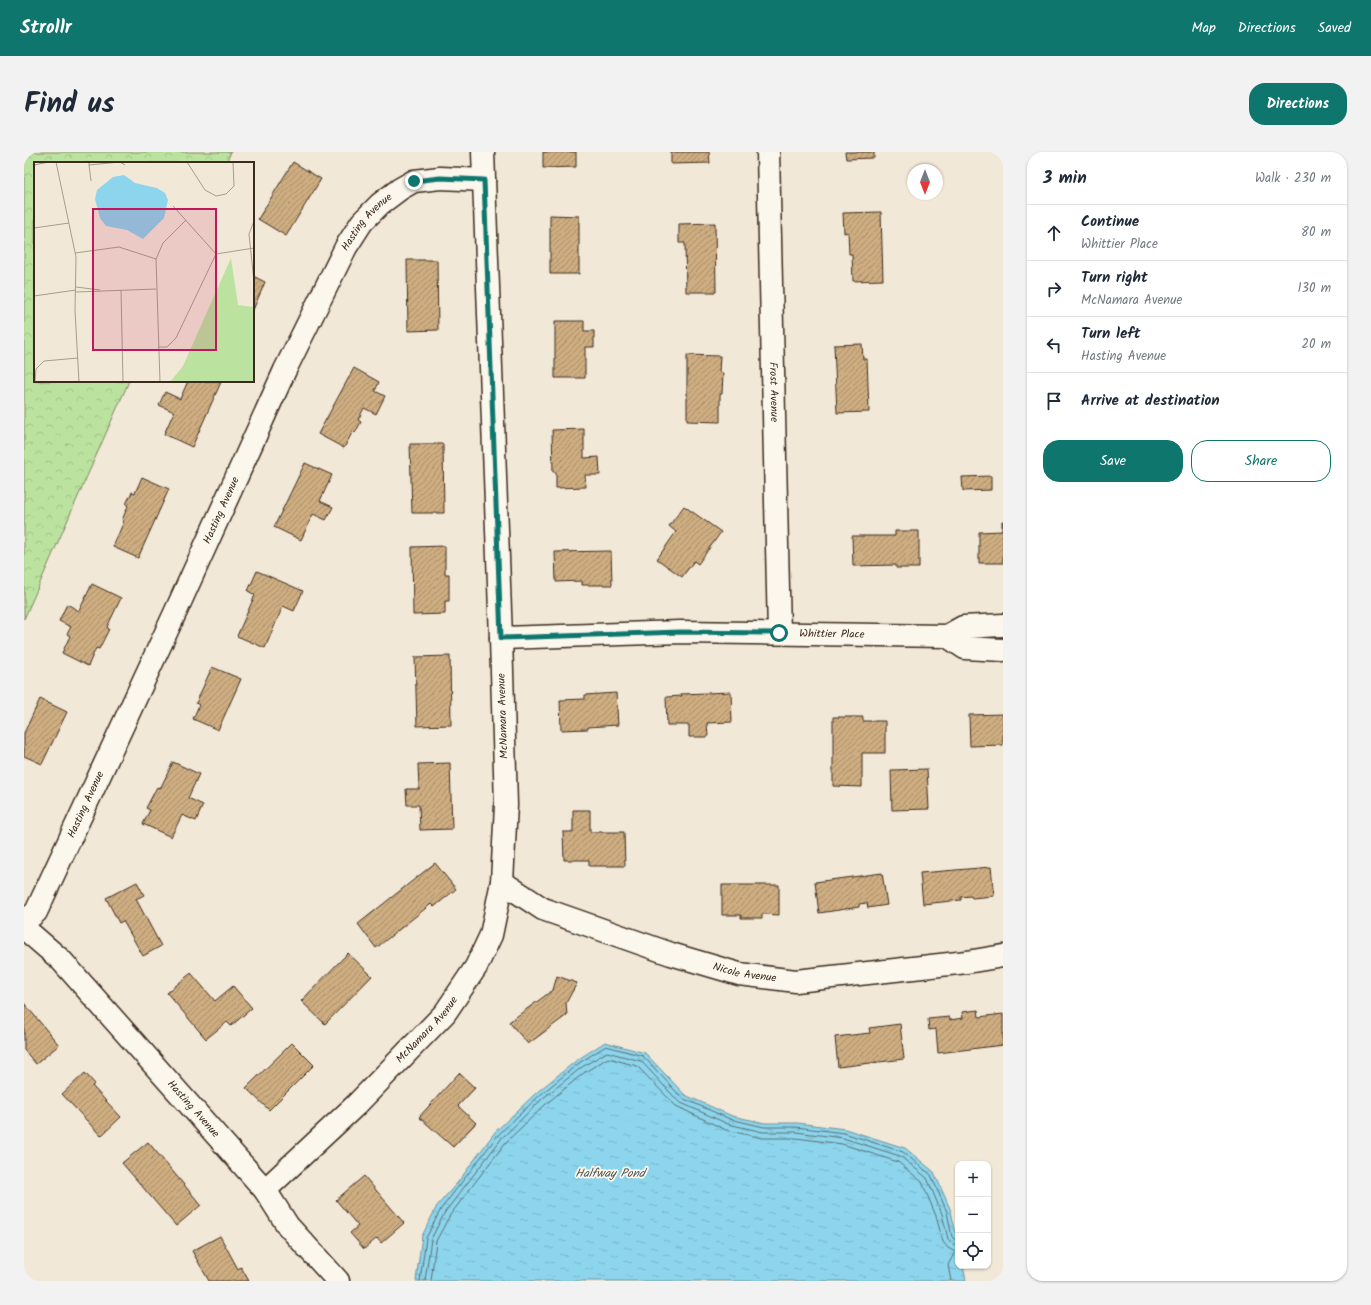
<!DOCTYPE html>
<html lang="en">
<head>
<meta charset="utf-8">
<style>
  :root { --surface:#fff; --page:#f2f2f3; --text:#1f2937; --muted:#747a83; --line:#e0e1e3; --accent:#0f766e }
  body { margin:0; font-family:Kalam,sans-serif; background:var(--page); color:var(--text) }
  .controls { position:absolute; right:12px; bottom:12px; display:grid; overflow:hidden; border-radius:8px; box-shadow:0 1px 3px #0004 }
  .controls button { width:36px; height:36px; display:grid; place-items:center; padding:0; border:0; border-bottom:1px solid var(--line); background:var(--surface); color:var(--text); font:20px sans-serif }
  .compass { position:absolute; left:883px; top:12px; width:36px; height:36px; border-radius:50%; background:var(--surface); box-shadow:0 1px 3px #0004; rotate:180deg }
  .stop { position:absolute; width:12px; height:12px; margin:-9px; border:3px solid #0f766e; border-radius:50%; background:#fff }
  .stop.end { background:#0f766e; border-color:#fff; box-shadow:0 1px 4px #0008 }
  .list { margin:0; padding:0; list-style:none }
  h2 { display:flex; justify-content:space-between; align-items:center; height:52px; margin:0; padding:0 16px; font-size:17px }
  h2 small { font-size:13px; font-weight:400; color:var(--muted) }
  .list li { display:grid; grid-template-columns:26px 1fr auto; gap:12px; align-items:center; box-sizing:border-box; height:56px; padding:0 16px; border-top:1px solid var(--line) }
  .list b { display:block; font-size:15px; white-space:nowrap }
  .list p { margin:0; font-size:13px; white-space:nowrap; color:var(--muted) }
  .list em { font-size:13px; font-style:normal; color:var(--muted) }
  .actions { display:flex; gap:8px; padding:12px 16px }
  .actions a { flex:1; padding:9px 0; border:1px solid var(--accent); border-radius:16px; text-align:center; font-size:14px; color:var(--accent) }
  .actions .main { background:var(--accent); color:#fff }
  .icon { flex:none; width:22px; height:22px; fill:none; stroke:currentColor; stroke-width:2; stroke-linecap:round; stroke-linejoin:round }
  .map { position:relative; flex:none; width:979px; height:1129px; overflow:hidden; border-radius:16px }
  header { display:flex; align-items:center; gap:24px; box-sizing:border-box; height:56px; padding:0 20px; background:var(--accent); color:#fff }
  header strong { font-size:19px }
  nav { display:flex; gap:22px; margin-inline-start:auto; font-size:14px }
  .intro { display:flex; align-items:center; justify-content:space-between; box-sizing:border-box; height:96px; padding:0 24px }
  h1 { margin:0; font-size:28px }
  .button { padding:10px 18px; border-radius:16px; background:var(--accent); color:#fff; font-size:14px; font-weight:700 }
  main { display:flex; gap:24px; padding:0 24px }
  aside { flex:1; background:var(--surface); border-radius:16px; box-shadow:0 1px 3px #0004 }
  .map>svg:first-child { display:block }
  .park { fill:url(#park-crowns); stroke:#7b865e }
  .water { fill:url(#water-ripples); stroke:#6c919a }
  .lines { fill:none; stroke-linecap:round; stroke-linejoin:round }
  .shore { stroke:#5b6e71; stroke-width:1 }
  .building { fill:url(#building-hatch); stroke:#3b2a1e }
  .street-casing { stroke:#3b2a1e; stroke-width:25 }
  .street { stroke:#fbf7ec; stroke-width:22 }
  .route { stroke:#0f766e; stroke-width:5 }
  .labels { text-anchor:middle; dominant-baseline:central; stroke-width:3.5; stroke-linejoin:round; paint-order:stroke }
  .street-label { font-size:11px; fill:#3b2a1e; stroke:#fbf7ec }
  .water-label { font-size:12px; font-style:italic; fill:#4f5552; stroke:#fbf7ec }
  .inset-road { fill:none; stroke:#a99c8d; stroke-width:1 }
  .view { fill:#c2185b; fill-opacity:0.15; stroke:#c2185b; stroke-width:2 }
  .inset-edge { fill:none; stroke:#3b2a1e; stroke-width:2 }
</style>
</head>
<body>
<header>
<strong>Strollr</strong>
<nav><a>Map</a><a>Directions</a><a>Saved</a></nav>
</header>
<div class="intro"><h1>Find us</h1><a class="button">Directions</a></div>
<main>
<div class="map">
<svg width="979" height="1129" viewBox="0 0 979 1129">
  <defs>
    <pattern id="park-crowns" width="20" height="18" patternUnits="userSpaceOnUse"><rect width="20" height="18" fill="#bbe39f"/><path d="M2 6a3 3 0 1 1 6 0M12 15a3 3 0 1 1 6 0" fill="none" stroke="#a2c388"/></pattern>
    <pattern id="water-ripples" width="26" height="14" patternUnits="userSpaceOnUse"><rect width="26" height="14" fill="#8cd5ed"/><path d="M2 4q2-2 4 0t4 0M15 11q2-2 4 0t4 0" fill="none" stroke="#7ab7cb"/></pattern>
    <pattern id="building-hatch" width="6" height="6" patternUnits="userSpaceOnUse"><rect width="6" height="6" fill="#cead81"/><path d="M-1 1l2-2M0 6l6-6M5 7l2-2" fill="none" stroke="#a88d69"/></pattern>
  </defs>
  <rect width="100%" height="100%" fill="#f2e8d7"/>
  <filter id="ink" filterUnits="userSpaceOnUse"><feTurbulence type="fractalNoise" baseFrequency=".025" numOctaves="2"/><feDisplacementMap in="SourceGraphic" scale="8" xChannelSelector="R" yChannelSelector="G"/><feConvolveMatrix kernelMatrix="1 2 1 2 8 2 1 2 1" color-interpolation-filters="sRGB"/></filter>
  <g filter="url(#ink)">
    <path class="park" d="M 0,0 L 207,0 L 202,11 L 11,11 L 11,229 L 105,229 L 0,467 Z"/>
    <path class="water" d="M 581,890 L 621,901 L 661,943 L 708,964 L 741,971 L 773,971 L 821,977 L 881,996 L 910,1020 L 927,1059 L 934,1092 L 934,1114 L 939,1114 L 942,1129 L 392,1129 L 398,1084 L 413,1054 L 434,1030 L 471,980 L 512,941 L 553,908 Z"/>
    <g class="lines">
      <path class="shore" d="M 396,1129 L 402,1086 L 417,1057 L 474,983 L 515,944 L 555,911 L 582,894 L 619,904 L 658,946 L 706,967 L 740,975 L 772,975 L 820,981 L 879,1000 L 907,1023 L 923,1060 L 928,1085 L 930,1087 L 934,1088
        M 401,1129 L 407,1087 L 421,1060 L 478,986 L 518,947 L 558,915 L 583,900 L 617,909 L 655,950 L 704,972 L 739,980 L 772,980 L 819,986 L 876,1004 L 903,1026 L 918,1062 L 924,1087 L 928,1092 L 934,1093
        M 407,1129 L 412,1089 L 426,1063 L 482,990 L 522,952 L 561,920 L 584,906 L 613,914 L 652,954 L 702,978 L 738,986 L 772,986 L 818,992 L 874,1010 L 898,1030 L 912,1064 L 919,1090 L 924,1096 L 931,1100 L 924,1113 L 927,1129"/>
    </g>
    <path class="building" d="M 519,0 L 552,0 L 552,15 L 519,16 Z
      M 647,0 L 685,0 L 686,11 L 647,12 Z
      M 821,0 L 850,0 L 850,6 L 822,7 Z
      M 269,10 L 297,27 L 262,84 L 234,67 Z
      M 857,60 L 859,128 L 829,129 L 828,102 L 825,102 L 824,80 L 820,81 L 819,61 Z
      M 526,63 L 555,64 L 555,122 L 526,122 Z
      M 691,71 L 692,140 L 662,140 L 661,91 L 655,91 L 655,72 Z
      M 383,108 L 413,108 L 414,178 L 384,179 Z
      M 229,124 L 241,130 L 229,158 Z
      M 531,169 L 560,169 L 560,179 L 570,179 L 570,195 L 561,195 L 561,226 L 531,226 Z
      M 838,192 L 839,207 L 843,207 L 845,260 L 813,261 L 810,193 Z
      M 663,203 L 696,204 L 695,220 L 699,221 L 698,242 L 696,242 L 696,270 L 663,269 Z
      M 330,216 L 355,230 L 351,239 L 361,244 L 352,262 L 340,256 L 334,268 L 337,270 L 331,281 L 329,279 L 320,296 L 294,282 Z
      M 164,229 L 195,229 L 197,230 L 168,295 L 140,282 L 150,260 L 135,253 L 141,240 L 156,247 Z
      M 560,277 L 560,306 L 575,305 L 576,323 L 561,323 L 562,335 L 532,336 L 532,320 L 529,320 L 528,278 Z
      M 386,292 L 419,292 L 420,361 L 388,361 Z
      M 281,311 L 308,323 L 296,349 L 309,355 L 302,368 L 289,362 L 277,388 L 250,375 Z
      M 967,324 L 967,338 L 939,339 L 938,325 Z
      M 118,325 L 145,337 L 114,406 L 89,395 L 100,369 L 98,368 L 104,354 L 102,352 L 108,340 L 111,341 Z
      M 660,354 L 697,380 L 674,412 L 670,409 L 658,425 L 633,407 L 652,380 L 645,374 Z
      M 978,369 L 979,369 L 979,411 L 955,411 L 955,380 L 978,379 Z
      M 871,379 L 895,379 L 895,416 L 872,416 L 872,413 L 829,414 L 828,384 L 871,384 Z
      M 421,394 L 421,422 L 425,422 L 425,449 L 421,449 L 421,462 L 389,463 L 388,395 Z
      M 587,399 L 588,433 L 558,433 L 558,429 L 532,430 L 531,400 Z
      M 233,419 L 279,439 L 270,459 L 259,454 L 241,496 L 213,484 L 231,443 L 224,439 Z
      M 68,432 L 97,446 L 83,475 L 85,477 L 75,497 L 72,496 L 64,514 L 38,501 L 46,484 L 43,482 L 47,475 L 35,469 L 43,452 L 55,459 Z
      M 426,504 L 427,573 L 393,574 L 391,505 Z
      M 188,515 L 217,527 L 194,578 L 169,567 L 175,553 L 172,551 Z
      M 707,540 L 708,570 L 683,571 L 684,585 L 665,585 L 665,573 L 643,573 L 642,545 L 658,544 L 657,542 Z
      M 592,541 L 594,573 L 564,575 L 564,577 L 537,578 L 536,548 L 561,547 L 561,543 Z
      M 16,547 L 43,560 L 18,612 L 0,604 L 0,581 Z
      M 979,562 L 979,593 L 946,594 L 945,563 Z
      M 809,565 L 839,565 L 839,569 L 861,569 L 861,601 L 838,601 L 838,635 L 809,634 Z
      M 149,610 L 175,622 L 164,646 L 179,653 L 172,669 L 158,663 L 147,685 L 119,672 L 126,658 L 122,656 L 133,635 L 136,637 Z
      M 426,611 L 428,677 L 396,678 L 395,653 L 383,653 L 382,637 L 395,637 L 394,612 Z
      M 903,617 L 905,657 L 868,658 L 867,618 Z
      M 549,658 L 566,658 L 566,680 L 600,680 L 601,714 L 565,714 L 565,708 L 540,708 L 539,680 L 549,680 Z
      M 411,711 L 432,737 L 410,755 L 407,752 L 352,796 L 334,772 Z
      M 967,715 L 970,744 L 948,746 L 947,744 L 937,745 L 937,748 L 899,752 L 896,721 Z
      M 858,721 L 863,753 L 844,756 L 843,751 L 835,752 L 835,755 L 795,761 L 791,730 Z
      M 113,730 L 120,743 L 112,747 L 137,794 L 119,804 L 99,769 L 95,771 L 82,746 Z
      M 698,733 L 755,733 L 755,763 L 738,762 L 738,766 L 717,766 L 717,763 L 698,763 Z
      M 324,801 L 348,824 L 301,872 L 277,849 Z
      M 167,821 L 191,849 L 209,834 L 228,856 L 207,874 L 203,870 L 182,887 L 143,841 Z
      M 533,824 L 553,831 L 542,851 L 543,863 L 504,892 L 485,870 L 529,838 Z
      M 0,851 L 35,893 L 12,912 L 0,898 Z
      M 954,858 L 955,865 L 979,862 L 979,893 L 914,901 L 912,877 L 905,878 L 904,867 L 925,865 L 926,868 L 939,866 L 938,860 Z
      M 876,872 L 880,907 L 814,915 L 811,885 L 846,881 L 845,876 Z
      M 268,891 L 290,913 L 245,958 L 222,936 Z
      M 61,921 L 71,932 L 68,934 L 97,965 L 77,984 L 38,942 Z
      M 435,921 L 451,936 L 434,954 L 452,971 L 429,995 L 395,965 Z
      M 124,990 L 177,1053 L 152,1074 L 98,1011 Z
      M 340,1024 L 380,1071 L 357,1091 L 353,1086 L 340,1097 L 326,1081 L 334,1074 L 312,1048 Z
      M 196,1084 L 214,1117 L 217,1115 L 225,1129 L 185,1129 L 168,1099 Z"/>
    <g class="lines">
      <defs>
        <g id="street">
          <path id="s1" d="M 744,0 L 755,481"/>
          <path d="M 923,484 L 941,496 L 979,498"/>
          <path id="s2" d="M 477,486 L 656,480 L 923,484 L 939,475 L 979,473"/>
          <path id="s3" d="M 478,730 L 519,757 L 647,802 L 715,822 L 772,829 L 943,810 L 979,804"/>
          <path id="s4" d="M 0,770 L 12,760 L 152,459 L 261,218 L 322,95 L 338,70 L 356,52 L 376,37 L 390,29 L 416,26 L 460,28"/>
          <path id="s5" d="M 0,776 L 37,808 L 241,1038 L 264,1074 L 314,1129"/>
          <path id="s6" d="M 241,1038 L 332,953 L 421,861 L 452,815 L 467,783 L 478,730 L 482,653 L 477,486 L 459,0"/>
        </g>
      </defs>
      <use href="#street" class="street-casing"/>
      <use href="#street" class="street"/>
    </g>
  </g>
  <g class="lines" filter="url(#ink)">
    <path class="route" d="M 390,29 L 416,26 L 460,28 L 477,486 L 656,480 L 755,481"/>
  </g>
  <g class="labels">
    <g class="street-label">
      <text stroke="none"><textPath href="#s4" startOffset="782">Hasting Avenue</textPath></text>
      <text stroke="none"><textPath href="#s1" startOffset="240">Frost Avenue</textPath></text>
      <text stroke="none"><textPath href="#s4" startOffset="458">Hasting Avenue</textPath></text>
      <text stroke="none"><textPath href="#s2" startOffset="331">Whittier Place</textPath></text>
      <text transform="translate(479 564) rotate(-92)">McNamara Avenue</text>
      <text stroke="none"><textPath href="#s4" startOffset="134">Hasting Avenue</textPath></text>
      <text stroke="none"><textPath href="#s3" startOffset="261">Nicole Avenue</textPath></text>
      <text stroke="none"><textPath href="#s6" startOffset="228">McNamara Avenue</textPath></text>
      <text stroke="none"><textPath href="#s5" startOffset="248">Hasting Avenue</textPath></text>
    </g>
    <g class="water-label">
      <text x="586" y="1021">Halfway Pond</text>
    </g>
  </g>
  <g transform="translate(10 10)">
    <rect width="220" height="220" fill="#f2e8d7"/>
    <path d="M 197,96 L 204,143 L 220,145 L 220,220 L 136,220 L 149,204 Z" fill="#bbe39f"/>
    <path d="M 90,13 L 101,21 L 123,26 L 131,31 L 134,38 L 130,56 L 109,77 L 93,68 L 72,64 L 66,56 L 61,37 L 63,28 L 79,15 Z" fill="#8cd5ed"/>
    <path class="inset-road" d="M 22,0 L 42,95 L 41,149 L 45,220M 55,0 L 55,3 L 86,0 L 91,3M 153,0 L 171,28 L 182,34 L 192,32 L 200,24 L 199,0M 0,3 L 15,0M 55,3 L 57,19M 220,59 L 215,72 L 220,120M 0,66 L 35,61M 41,91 L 85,85 L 122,97M 182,92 L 220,86M 42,125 L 66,128M 87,128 L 89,220M 42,130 L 122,127M 0,134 L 42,128M 124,185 L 133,185 L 142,176 L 182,92 L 139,44M 1,220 L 2,207 L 10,199 L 44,196M 126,220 L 122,97 L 129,81 L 152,58"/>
    <path class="view" d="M 59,47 L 182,47 L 182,188 L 59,188 Z"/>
    <rect width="220" height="220" class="inset-edge"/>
  </g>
</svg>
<div class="controls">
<button>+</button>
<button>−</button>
<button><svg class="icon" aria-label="locate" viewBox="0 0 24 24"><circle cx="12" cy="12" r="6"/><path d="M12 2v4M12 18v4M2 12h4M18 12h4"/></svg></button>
</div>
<svg class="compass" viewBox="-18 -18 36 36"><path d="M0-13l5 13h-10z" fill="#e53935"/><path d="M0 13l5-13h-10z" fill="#747a83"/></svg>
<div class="stop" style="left:755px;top:481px"></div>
<div class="stop end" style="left:390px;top:29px"></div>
</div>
<aside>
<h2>3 min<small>Walk · 230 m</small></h2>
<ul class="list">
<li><svg class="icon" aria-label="ahead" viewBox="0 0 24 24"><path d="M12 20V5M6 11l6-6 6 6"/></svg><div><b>Continue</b><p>Whittier Place</p></div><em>80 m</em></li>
<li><svg class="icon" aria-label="right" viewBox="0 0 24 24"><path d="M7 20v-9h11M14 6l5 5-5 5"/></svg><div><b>Turn right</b><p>McNamara Avenue</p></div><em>130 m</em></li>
<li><svg class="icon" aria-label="left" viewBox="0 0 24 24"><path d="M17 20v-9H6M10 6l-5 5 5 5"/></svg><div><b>Turn left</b><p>Hasting Avenue</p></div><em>20 m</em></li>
<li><svg class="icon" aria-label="arrive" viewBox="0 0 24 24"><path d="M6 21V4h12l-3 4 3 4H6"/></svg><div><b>Arrive at destination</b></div></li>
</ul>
<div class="actions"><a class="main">Save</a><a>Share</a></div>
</aside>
</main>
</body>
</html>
